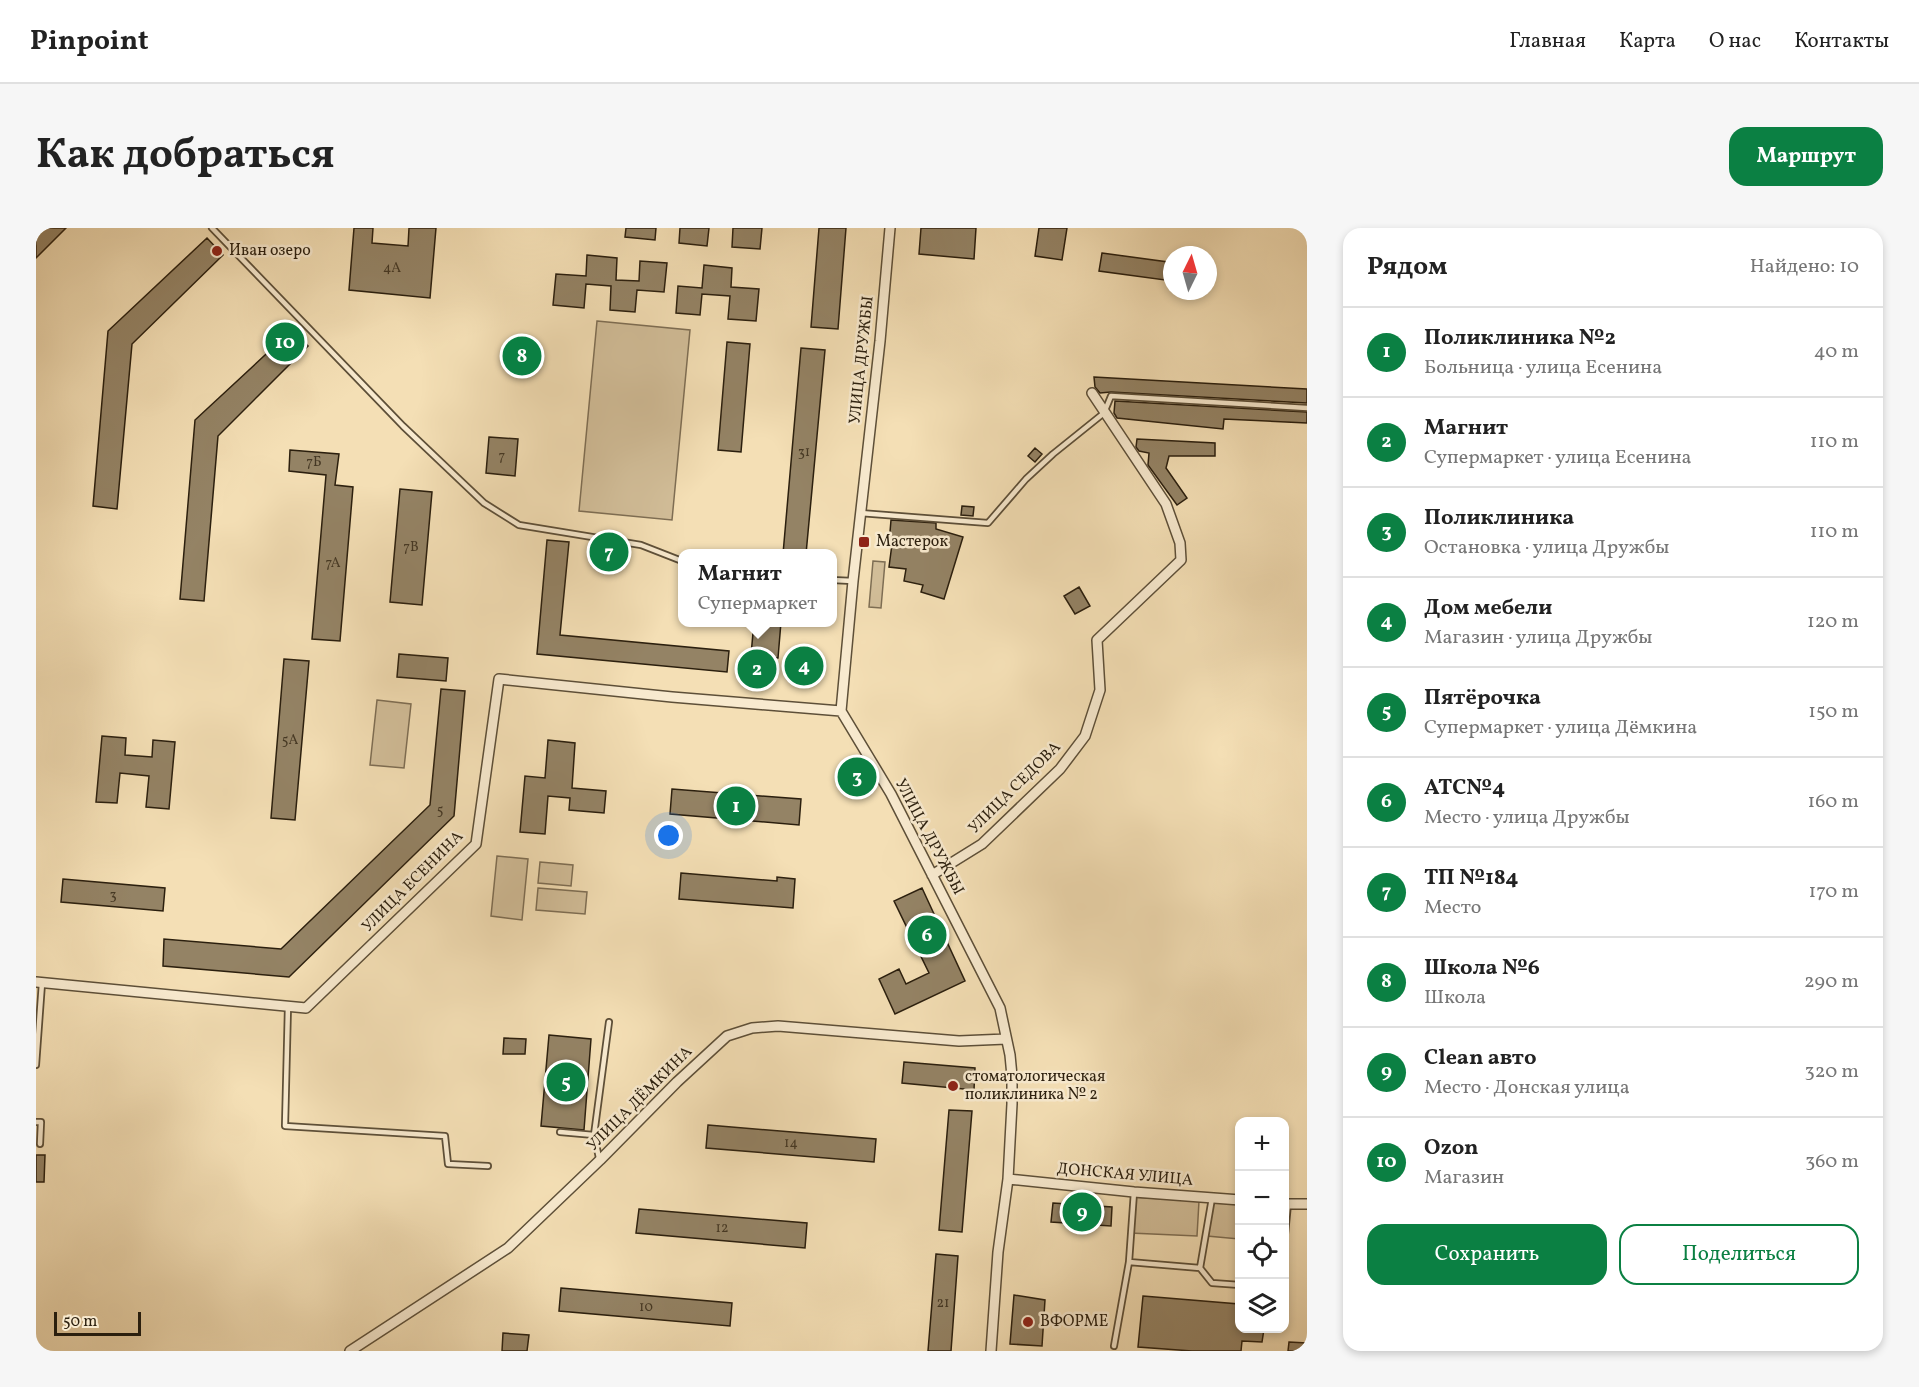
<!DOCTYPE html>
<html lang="ru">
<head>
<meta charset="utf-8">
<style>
  :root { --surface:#fff; --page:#f6f6f6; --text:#222; --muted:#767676; --line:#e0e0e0; --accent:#0b8043 }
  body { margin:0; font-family:Vollkorn,serif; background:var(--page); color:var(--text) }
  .controls { position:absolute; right:18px; bottom:18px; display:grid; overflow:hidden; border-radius:12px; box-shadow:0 3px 9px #0003 }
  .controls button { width:54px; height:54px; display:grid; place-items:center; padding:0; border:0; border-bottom:2px solid var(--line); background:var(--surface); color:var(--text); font:30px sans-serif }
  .compass { position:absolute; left:1127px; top:18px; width:54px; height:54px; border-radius:50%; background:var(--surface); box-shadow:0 3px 9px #0003; rotate:5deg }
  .scale { position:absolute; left:18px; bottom:15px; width:87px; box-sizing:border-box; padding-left:6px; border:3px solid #2b1f0e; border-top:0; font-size:16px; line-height:21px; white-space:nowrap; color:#2b1f0e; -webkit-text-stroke:4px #f8eacf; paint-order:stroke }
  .you { position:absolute; left:633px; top:608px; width:21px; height:21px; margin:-15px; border:4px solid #fff; border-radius:50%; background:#1a73e8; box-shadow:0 0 0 9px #1a73e833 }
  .badge { display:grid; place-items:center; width:39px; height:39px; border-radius:50%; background:var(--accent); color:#fff; font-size:20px; font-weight:700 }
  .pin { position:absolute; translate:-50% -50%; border:3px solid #fff; box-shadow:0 2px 6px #0006 }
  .popup { position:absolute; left:642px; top:321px; width:159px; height:78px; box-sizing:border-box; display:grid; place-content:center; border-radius:12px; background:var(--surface); filter:drop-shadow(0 2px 4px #0005); font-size:20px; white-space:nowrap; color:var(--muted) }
  .popup b { font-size:22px; color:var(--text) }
  .popup::after { content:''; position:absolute; left:50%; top:100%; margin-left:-12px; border:12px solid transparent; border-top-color:var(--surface) }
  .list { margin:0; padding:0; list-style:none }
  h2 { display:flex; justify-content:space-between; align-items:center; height:78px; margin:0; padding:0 24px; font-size:26px }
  h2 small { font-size:20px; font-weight:400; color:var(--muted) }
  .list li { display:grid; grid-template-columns:39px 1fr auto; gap:18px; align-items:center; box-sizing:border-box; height:90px; padding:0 24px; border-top:2px solid var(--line) }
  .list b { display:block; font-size:22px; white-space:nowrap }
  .list p { margin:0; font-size:20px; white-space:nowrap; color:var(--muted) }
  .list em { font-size:20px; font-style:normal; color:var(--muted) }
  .actions { display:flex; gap:12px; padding:18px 24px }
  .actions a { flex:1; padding:14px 0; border:2px solid var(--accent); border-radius:18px; text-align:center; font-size:21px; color:var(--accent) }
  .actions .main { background:var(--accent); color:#fff }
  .icon { flex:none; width:33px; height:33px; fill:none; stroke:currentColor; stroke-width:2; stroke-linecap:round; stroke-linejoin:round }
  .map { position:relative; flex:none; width:1271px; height:1123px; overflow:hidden; border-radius:18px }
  header { display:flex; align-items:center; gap:36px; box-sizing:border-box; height:84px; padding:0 30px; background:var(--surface); border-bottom:2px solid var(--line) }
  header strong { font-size:28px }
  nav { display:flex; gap:33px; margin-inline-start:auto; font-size:21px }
  .intro { display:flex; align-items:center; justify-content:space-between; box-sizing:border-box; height:144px; padding:0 36px }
  h1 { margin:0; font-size:42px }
  .button { padding:15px 27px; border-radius:18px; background:var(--accent); color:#fff; font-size:21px; font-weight:700 }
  main { display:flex; gap:36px; padding:0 36px }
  aside { flex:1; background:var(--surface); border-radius:18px; box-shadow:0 3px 9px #0003 }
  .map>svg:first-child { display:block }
  .green { fill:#d2be99; stroke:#7e6e54; stroke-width:1.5 }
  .building { fill:#948365; stroke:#2b1f0e; stroke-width:1.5 }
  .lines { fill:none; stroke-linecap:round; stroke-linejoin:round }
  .lane-casing { stroke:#5d4f38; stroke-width:8 }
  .street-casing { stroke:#5d4f38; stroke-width:12 }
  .lane { stroke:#f8eacf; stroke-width:4.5 }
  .street { stroke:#f8eacf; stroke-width:9 }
  .poi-dot { fill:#8f2418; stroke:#f8eacf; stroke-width:2 }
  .labels { text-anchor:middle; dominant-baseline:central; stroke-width:5; stroke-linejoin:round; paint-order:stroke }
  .number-label { font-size:14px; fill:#453824 }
  .poi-label { font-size:16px; fill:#2b1f0e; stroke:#f8eacf; text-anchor:start }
  .street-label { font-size:16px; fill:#2b1f0e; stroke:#f8eacf }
</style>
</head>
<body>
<header>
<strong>Pinpoint</strong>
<nav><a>Главная</a><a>Карта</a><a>О нас</a><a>Контакты</a></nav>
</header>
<div class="intro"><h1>Как добраться</h1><a class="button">Маршрут</a></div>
<main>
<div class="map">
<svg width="1271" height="1123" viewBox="0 0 1271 1123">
  <rect width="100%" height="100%" fill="#f4dfb5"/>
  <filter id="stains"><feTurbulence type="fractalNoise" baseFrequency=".00333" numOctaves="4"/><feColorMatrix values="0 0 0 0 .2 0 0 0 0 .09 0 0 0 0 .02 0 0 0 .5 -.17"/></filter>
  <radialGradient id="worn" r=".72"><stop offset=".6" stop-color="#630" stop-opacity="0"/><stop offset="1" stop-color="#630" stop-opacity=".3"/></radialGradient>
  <path class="green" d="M 561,93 L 654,102 L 636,292 L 543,283 Z
    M 837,333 L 849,334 L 845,380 L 833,379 Z
    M 341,472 L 375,476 L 368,540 L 334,537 Z
    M 461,628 L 492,631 L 486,692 L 455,688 Z
    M 504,634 L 537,637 L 535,658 L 502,655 Z
    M 502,660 L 551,664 L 549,686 L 500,682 Z
    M 1096,969 L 1163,973 L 1161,1008 L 1094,1005 Z
    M 1174,972 L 1203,975 L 1203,1011 L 1171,1008 Z"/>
  <path class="building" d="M 0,0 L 30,0 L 0,30 Z
    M 318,0 L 337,0 L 336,15 L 372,18 L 373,0 L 400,0 L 394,70 L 313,62 Z
    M 590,0 L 620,0 L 619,12 L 589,9 Z
    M 644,0 L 673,0 L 671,18 L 643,15 Z
    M 697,0 L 726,0 L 724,21 L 696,19 Z
    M 783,0 L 810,0 L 802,101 L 775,99 Z
    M 885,0 L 940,0 L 938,31 L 883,26 Z
    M 1003,0 L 1031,0 L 1026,32 L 999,28 Z
    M 171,10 L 187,27 L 96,116 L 81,281 L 57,278 L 72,103 Z
    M 1066,25 L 1132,34 L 1129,52 L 1063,43 Z
    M 551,27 L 581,30 L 580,52 L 603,53 L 604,33 L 631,35 L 628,64 L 601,62 L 599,84 L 574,82 L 575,58 L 550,56 L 548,80 L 517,77 L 520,46 L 550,48 Z
    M 668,37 L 696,40 L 695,59 L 723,61 L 720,93 L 692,91 L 694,68 L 666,66 L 664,87 L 640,85 L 642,58 L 666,60 Z
    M 256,102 L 272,118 L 182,208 L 168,373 L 144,371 L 159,192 Z
    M 691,114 L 714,116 L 705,224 L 682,222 Z
    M 765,120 L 789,122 L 770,326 L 747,326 Z
    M 1058,149 L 1271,161 L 1271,175 L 1075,164 L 1064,165 L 1059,159 Z
    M 1079,173 L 1271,184 L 1271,195 L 1188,191 L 1187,201 L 1081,190 L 1078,185 Z
    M 453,209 L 482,211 L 479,248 L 450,245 Z
    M 1101,211 L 1179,215 L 1179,228 L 1133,228 L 1130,240 L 1151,270 L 1141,277 L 1112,237 L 1113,225 L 1103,223 L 1100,219 Z
    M 999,220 L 1006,226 L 999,234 L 992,228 Z
    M 254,222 L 303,226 L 299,257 L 317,259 L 304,413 L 276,411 L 290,247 L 253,243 Z
    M 364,261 L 396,264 L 386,377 L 354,374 Z
    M 926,278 L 938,279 L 937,288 L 925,287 Z
    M 855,292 L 900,295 L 900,301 L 927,309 L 908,371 L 885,364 L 887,357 L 868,353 L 870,341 L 853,339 L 856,316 L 853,316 Z
    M 511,312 L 533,314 L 524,407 L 693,423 L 691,444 L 501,426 Z
    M 564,319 L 582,319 L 581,329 L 563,329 Z
    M 1043,359 L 1054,378 L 1039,386 L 1028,368 Z
    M 718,394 L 745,394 L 742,430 L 715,427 Z
    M 363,426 L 412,430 L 410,453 L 361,449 Z
    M 248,431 L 273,433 L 259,592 L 235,590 Z
    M 405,461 L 429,463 L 418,588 L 253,749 L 127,738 L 128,711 L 245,721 L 394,577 Z
    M 66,508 L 90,510 L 89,527 L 116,529 L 117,512 L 139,514 L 133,581 L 110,579 L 113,548 L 84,545 L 81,575 L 60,574 Z
    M 512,512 L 539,515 L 536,560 L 570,563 L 568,585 L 533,582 L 534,570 L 512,568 L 509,606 L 484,604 L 489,548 L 509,550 Z
    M 636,561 L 765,571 L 763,597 L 634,586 Z
    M 645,645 L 741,653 L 741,649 L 759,651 L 757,680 L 643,671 Z
    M 27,651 L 129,660 L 127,683 L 25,674 Z
    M 886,660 L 929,753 L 859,786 L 843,751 L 863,741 L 870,756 L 893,745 L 858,673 Z
    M 513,807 L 555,811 L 548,902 L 505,898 Z
    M 468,810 L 490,811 L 489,826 L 467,826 Z
    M 868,834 L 939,840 L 938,862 L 866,855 Z
    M 913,882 L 936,883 L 926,1004 L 903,1002 Z
    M 672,897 L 840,911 L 838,934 L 670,920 Z
    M 0,927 L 9,927 L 8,954 L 0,954 Z
    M 1017,975 L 1076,979 L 1075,998 L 1015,994 Z
    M 603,981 L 771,995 L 769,1020 L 600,1005 Z
    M 900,1026 L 922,1028 L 915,1123 L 892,1123 Z
    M 525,1060 L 696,1075 L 694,1098 L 523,1083 Z
    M 978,1067 L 1009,1072 L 1006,1118 L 974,1116 Z
    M 1107,1068 L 1203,1076 L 1203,1101 L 1228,1101 L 1226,1114 L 1206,1113 L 1205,1123 L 1156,1123 L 1102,1119 Z
    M 467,1105 L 493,1107 L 491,1123 L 466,1123 Z
    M 1253,1114 L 1271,1115 L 1271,1123 L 1252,1123 Z"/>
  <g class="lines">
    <defs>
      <path id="lane" d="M 176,0 L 367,198 L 448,275 L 483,297 L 605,317 L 646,333
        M 824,285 L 952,295 L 990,251 L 1017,226 L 1068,185 L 1075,168 L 1271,180
        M 796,352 L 817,353
        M 252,778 L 249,898 L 409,908 L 412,936 L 452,938
        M 0,837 L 6,755
        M 0,894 L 5,894 L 4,916
        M 524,904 L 558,907
        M 563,930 L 558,907 L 573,794
        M 1248,1016 L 1252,976
        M 1093,1034 L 1164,1040 L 1176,1055 L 1204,1057
        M 1164,1040 L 1176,970
        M 1078,1118 L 1093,1034 L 1098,964"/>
      <path id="street" d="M 854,0 L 844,113 L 817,353 L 805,483 L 855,566 L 964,780 L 974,827 L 976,848 L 976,876 L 972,951 L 962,1024 L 955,1123
        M 896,647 L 946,616 L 1024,541 L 1049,508 L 1064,462 L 1061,412 L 1145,332 L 1144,315 L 1130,276 L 1056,165
        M 0,754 L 270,780 L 440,616 L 463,451 L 636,469 L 805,483
        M 972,951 L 1098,964 L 1204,972
        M 1248,976 L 1271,976
        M 314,1123 L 472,1020 L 564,932 L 641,854 L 691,808 L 716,800 L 742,798 L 923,813 L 970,811"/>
    </defs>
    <use href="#lane" class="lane-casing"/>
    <use href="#street" class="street-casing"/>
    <use href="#lane" class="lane"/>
    <use href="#street" class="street"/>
  </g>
  <g class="poi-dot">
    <circle cx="181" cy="23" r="6"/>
    <rect x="822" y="308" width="12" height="12" rx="3"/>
    <circle cx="917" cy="858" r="6"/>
    <circle cx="992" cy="1094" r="6"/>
  </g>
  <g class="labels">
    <g class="number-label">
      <text x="356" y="40">4А</text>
      <text x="768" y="224">31</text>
      <text x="466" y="228">7</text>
      <text x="278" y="234">7Б</text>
      <text x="375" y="319">7В</text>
      <text x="297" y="335">7А</text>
      <text x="254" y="512">5А</text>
      <text x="404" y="582">5</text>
      <text x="77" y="667">3</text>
      <text x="755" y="915">14</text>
      <text x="686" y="1000">12</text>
      <text x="907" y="1075">21</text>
      <text x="610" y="1079">10</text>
    </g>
    <g class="poi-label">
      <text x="193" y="23">Иван озеро</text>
      <text x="840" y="314">Мастерок</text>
      <text x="929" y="849">стоматологическая<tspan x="929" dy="18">поликлиника № 2</tspan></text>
      <text x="1004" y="1094">ВФОРМЕ</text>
    </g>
    <g class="street-label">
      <text transform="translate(826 132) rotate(-84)">УЛИЦА ДРУЖБЫ</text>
      <text transform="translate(979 560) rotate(-45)">УЛИЦА СЕДОВА</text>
      <text transform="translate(893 609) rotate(62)">УЛИЦА ДРУЖБЫ</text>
      <text transform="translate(377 654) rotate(-45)">УЛИЦА ЕСЕНИНА</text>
      <text transform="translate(604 871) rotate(-45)">УЛИЦА ДЁМКИНА</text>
      <text transform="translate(1089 947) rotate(5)">ДОНСКАЯ УЛИЦА</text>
    </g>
  </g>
  <rect width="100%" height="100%" filter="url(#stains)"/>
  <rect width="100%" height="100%" fill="url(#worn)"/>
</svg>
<div class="controls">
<button>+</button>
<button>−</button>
<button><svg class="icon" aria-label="locate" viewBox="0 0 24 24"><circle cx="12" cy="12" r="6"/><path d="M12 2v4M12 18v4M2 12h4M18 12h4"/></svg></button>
<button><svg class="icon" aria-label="layers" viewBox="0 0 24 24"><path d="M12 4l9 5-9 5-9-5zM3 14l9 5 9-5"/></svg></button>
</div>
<svg class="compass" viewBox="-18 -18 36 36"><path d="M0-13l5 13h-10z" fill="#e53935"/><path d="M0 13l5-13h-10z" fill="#767676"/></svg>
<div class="scale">50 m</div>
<div class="you"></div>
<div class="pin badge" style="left:700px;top:578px">1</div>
<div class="pin badge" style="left:721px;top:441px">2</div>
<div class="popup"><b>Магнит</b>Супермаркет</div>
<div class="pin badge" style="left:821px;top:549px">3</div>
<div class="pin badge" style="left:768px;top:438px">4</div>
<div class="pin badge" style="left:530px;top:854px">5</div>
<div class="pin badge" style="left:891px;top:707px">6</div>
<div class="pin badge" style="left:573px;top:324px">7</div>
<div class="pin badge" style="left:486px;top:128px">8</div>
<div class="pin badge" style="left:1046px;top:984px">9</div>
<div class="pin badge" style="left:249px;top:114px">10</div>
</div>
<aside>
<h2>Рядом<small>Найдено: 10</small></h2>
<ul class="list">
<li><span class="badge">1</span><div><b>Поликлиника №2</b><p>Больница · улица Есенина</p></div><em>40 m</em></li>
<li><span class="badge">2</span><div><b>Магнит</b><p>Супермаркет · улица Есенина</p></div><em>110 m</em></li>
<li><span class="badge">3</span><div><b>Поликлиника</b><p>Остановка · улица Дружбы</p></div><em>110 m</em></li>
<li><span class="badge">4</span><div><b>Дом мебели</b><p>Магазин · улица Дружбы</p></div><em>120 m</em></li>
<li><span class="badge">5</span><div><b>Пятёрочка</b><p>Супермаркет · улица Дёмкина</p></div><em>150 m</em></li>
<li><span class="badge">6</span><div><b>АТС№4</b><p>Место · улица Дружбы</p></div><em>160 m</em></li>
<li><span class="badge">7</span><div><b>ТП №184</b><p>Место</p></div><em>170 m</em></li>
<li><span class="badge">8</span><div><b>Школа №6</b><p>Школа</p></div><em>290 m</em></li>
<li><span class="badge">9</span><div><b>Сlean авто</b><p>Место · Донская улица</p></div><em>320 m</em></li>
<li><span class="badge">10</span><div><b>Ozon</b><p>Магазин</p></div><em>360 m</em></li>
</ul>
<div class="actions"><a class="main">Сохранить</a><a>Поделиться</a></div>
</aside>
</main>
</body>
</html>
